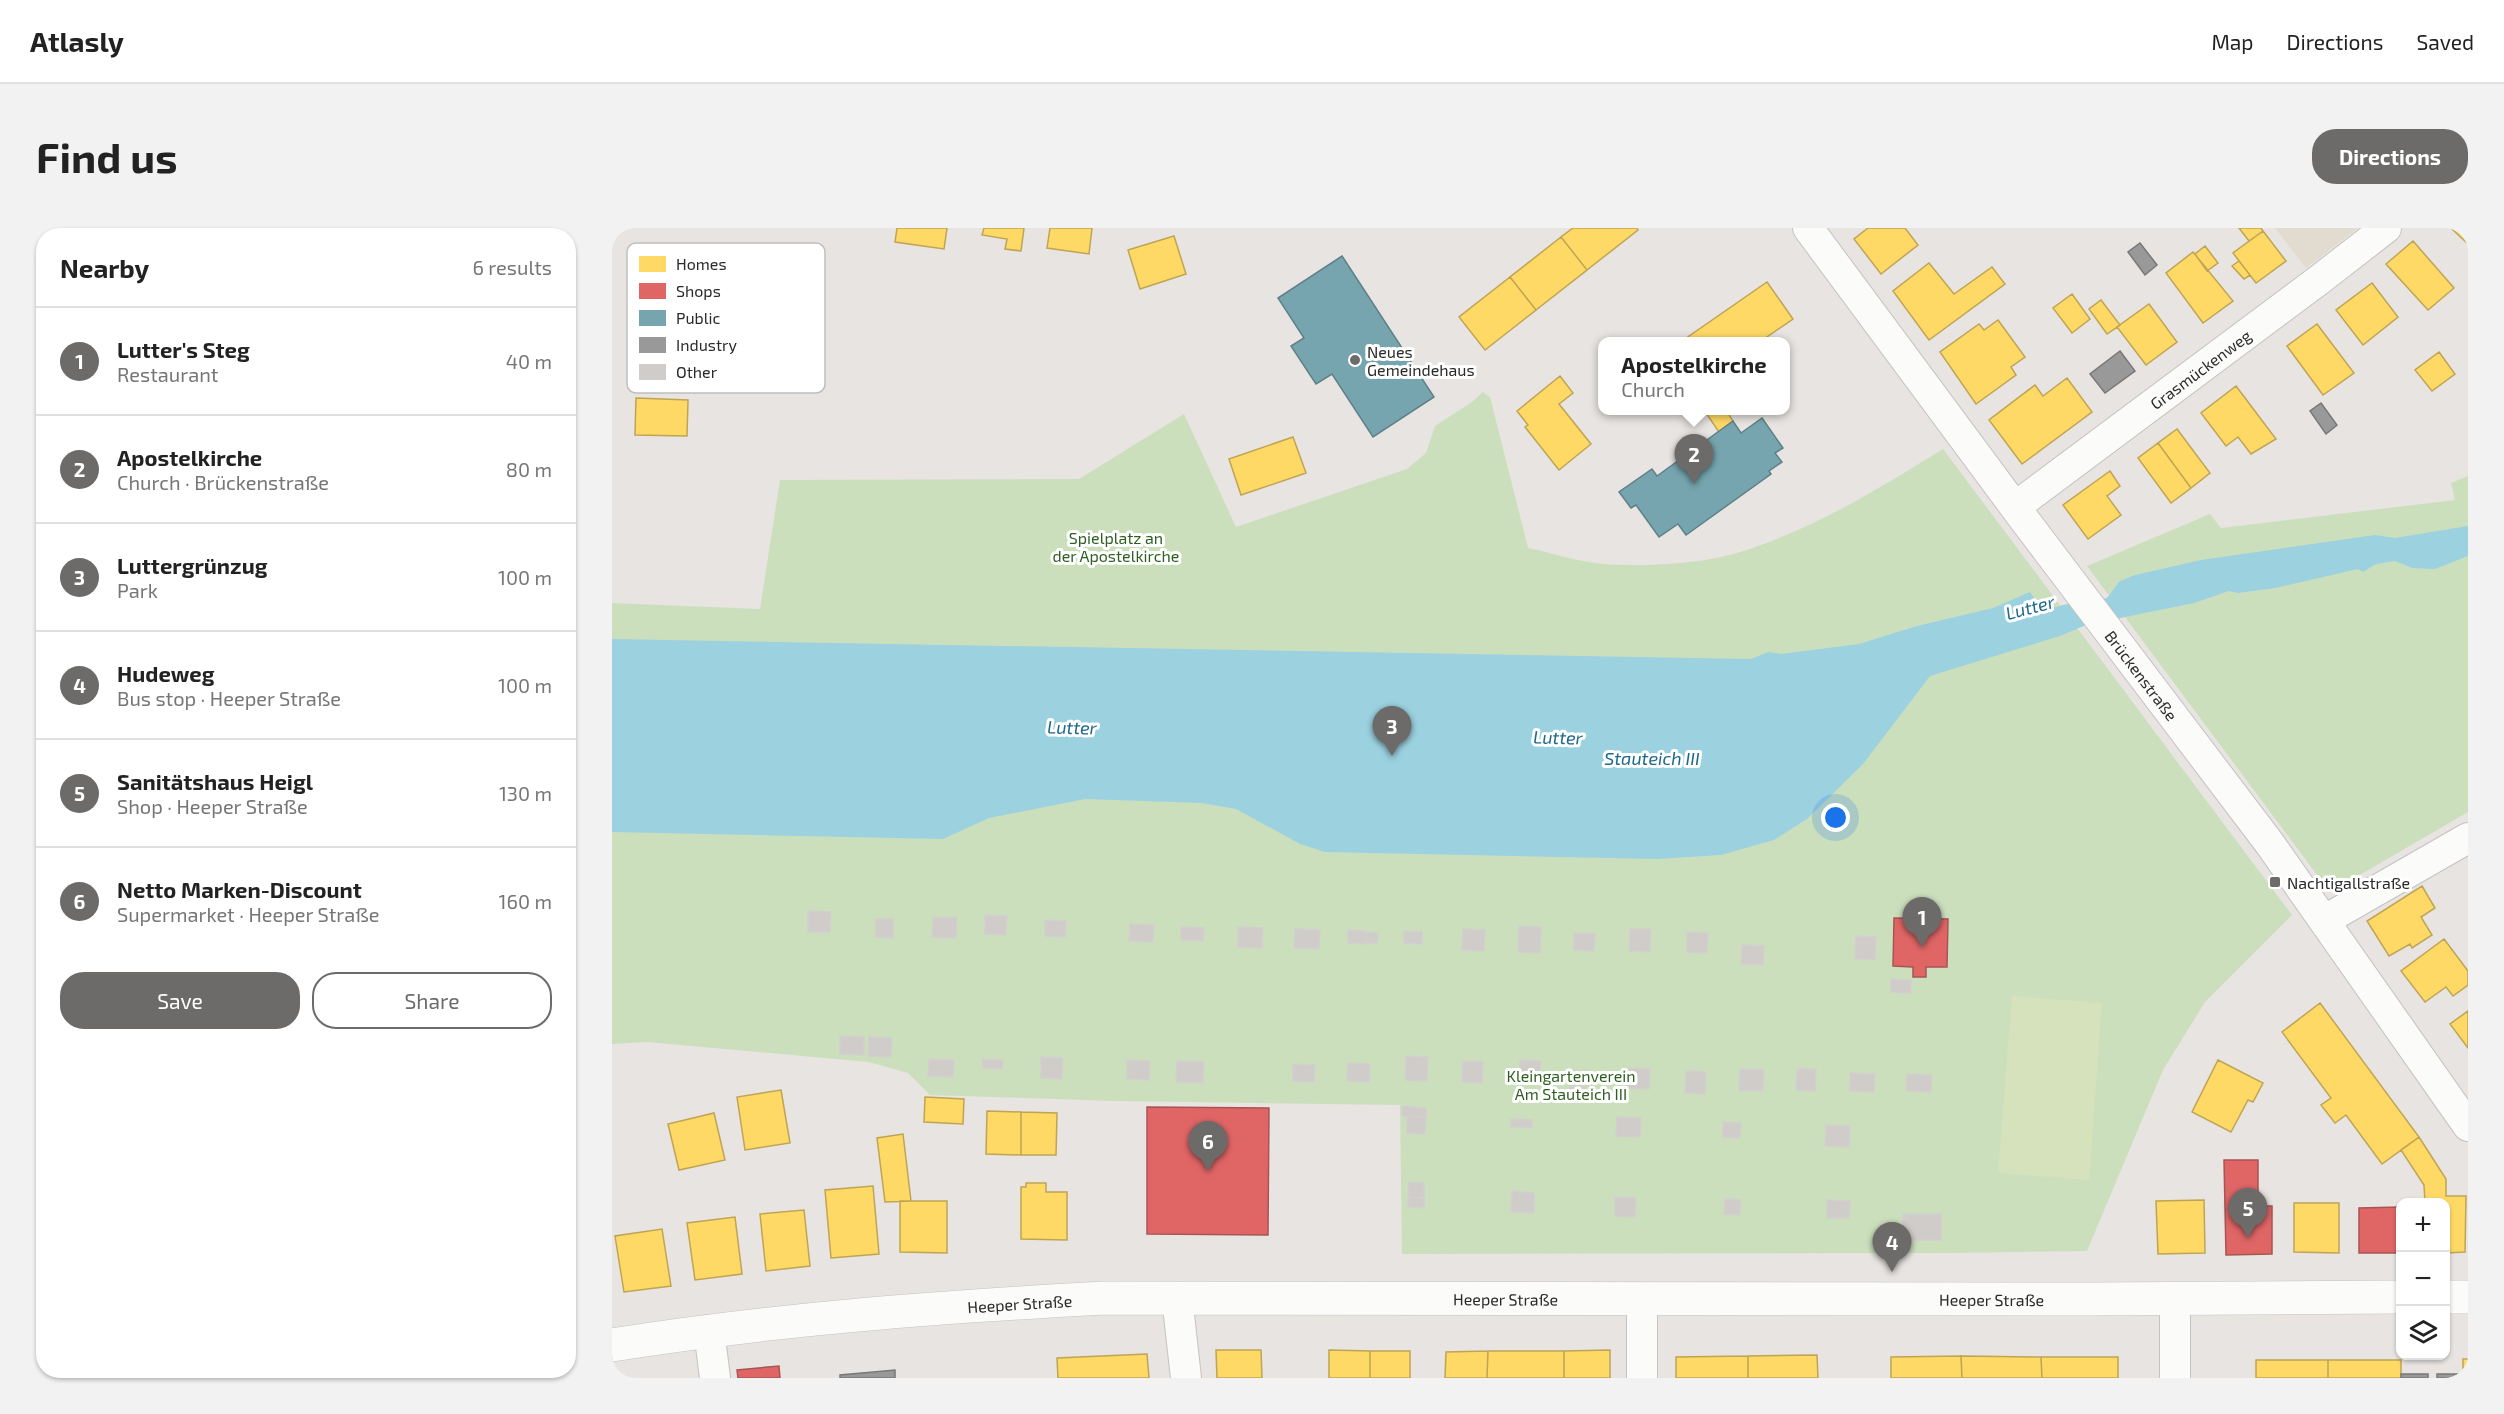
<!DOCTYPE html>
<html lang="en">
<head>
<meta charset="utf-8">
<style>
  :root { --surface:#fff; --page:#f2f2f2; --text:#222; --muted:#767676; --line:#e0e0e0; --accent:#6c6b6a }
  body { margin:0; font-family:"Exo 2",sans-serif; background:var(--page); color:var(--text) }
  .controls { position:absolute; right:18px; bottom:18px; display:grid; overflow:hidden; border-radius:12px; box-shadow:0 2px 4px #0004 }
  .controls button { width:54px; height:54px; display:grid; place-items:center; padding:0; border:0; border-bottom:2px solid var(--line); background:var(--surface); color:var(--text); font:30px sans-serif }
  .you { position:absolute; left:1224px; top:590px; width:21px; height:21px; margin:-15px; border:4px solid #fff; border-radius:50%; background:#1a73e8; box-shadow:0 0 0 9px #1a73e833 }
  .badge { display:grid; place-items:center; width:39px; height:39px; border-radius:50%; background:var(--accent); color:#fff; font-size:20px; font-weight:700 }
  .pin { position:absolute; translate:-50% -50px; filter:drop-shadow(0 2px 3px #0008) }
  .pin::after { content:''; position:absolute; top:32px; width:21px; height:18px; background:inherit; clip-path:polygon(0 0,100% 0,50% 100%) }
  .popup { position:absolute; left:986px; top:109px; width:192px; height:78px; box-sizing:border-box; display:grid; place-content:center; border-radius:12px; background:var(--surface); filter:drop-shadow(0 2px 4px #0005); font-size:20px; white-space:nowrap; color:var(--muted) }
  .popup b { font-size:22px; color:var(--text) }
  .popup::after { content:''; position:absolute; left:50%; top:100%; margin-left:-12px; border:12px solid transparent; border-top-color:var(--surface) }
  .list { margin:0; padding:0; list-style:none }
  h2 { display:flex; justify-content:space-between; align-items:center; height:78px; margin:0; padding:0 24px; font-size:26px }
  h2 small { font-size:20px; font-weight:400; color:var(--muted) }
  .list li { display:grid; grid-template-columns:39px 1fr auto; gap:18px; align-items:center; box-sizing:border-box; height:108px; padding:0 24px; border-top:2px solid var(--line) }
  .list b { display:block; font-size:22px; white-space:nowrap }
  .list p { margin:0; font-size:20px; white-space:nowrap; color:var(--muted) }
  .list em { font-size:20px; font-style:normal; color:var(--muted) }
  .actions { display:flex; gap:12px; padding:18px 24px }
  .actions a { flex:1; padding:14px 0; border:2px solid var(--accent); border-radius:24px; text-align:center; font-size:21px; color:var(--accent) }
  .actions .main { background:var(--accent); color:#fff }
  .icon { flex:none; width:33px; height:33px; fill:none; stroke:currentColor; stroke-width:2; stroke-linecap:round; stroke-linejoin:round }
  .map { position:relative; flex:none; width:1856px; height:1150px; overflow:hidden; border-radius:24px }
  header { display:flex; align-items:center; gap:36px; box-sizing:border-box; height:84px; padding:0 30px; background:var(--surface); border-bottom:2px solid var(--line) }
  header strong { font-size:28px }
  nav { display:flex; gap:33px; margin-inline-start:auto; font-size:21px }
  .intro { display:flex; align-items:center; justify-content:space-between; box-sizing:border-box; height:144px; padding:0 36px }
  h1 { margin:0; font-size:42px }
  .button { padding:15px 27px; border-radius:24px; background:var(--accent); color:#fff; font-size:21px; font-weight:700 }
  main { display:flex; gap:36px; padding:0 36px }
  aside { flex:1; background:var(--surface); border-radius:24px; box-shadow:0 2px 4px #0004 }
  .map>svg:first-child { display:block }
  .education { fill:#e1dbd0 }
  .green { fill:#ccdfbd }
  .pitch { fill:#d5e2bc }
  .water { fill:#9cd1e0 }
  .homes { fill:#ffd966; stroke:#bfa454; stroke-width:1.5 }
  .shops { fill:#e06666; stroke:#a95454; stroke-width:1.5 }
  .public { fill:#76a5af; stroke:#5f8087; stroke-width:1.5 }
  .industry { fill:#999; stroke:#787878; stroke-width:1.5 }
  .building { fill:#cfccca; stroke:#d2d0cd; stroke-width:1.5 }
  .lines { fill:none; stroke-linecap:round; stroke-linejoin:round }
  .minor-casing { stroke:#c4c2c3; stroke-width:32 }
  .secondary-casing { stroke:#c4c2c3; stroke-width:34 }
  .minor { stroke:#fbfbfa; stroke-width:30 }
  .secondary { stroke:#fbfbfa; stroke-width:33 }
  .poi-dot { fill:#6c6b6a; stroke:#fff; stroke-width:2 }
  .labels { text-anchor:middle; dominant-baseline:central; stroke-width:6; stroke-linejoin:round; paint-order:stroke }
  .poi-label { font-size:16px; fill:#2a2a2a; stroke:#fff; text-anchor:start }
  .street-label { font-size:16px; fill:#2a2a2a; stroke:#fff }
  .park-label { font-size:16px; fill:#305f22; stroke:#fff }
  .water-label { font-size:18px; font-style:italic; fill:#1d688b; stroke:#fff }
  .key { fill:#fff; stroke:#bfbfbf; stroke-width:1.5 }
  .key-label { font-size:16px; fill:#2a2a2a }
</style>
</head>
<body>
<header>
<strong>Atlasly</strong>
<nav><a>Map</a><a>Directions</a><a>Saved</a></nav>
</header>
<div class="intro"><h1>Find us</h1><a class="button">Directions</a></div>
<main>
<aside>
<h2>Nearby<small>6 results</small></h2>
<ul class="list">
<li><span class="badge">1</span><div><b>Lutter's Steg</b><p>Restaurant</p></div><em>40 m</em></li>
<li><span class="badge">2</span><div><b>Apostelkirche</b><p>Church · Brückenstraße</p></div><em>80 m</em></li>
<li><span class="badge">3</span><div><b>Luttergrünzug</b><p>Park</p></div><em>100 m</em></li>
<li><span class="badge">4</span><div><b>Hudeweg</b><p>Bus stop · Heeper Straße</p></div><em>100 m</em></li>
<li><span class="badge">5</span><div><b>Sanitätshaus Heigl</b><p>Shop · Heeper Straße</p></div><em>130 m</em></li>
<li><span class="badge">6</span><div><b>Netto Marken-Discount</b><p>Supermarket · Heeper Straße</p></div><em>160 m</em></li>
</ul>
<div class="actions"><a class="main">Save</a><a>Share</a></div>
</aside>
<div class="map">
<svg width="1856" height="1150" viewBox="0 0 1856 1150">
  <rect width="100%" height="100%" fill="#e7e4e1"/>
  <path class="education" d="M 1663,0 L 1746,0 L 1694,40 Z"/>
  <path class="green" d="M 871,164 L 878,169 L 916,320 C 940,325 967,334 992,336 C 1031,339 1091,336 1128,324 C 1202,301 1266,261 1331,221 L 1680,687 L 1593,774 L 1551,842 L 1475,1023 L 1341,1025 L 790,1026 L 788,877 L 503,873 L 318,867 L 296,845 L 257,834 L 35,814 L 0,816 L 0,375 L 148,381 L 168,252 L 467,251 L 572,186 L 624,299 L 795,241 L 814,225 L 823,198 L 860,174 Z
    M 1856,248 L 1856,584 L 1722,662 L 1714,659 L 1475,338 L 1598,286 L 1609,300 L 1843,272 L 1839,255 Z"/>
  <path class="pitch" d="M 1400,768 L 1490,775 L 1477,952 L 1386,945 Z"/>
  <path class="water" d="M 1856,298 L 1856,328 L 1823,341 L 1800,340 L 1783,333 L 1764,336 L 1751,344 L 1746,341 L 1663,360 L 1626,365 L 1617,363 L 1582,375 L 1474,397 L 1448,408 L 1318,448 L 1251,536 L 1195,591 L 1162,612 L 1109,627 L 1045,631 L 713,624 L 688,616 L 624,581 L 590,575 L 473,571 L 377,590 L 331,611 L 0,604 L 0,411 L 1139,431 L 1156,424 L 1169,426 L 1247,416 L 1305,398 L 1381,380 L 1418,364 L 1431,383 L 1451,377 L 1495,370 L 1508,353 L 1523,347 L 1589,332 L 1763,307 L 1783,310 Z"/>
  <path class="homes" d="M 285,0 L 335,0 L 332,21 L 283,14 Z
    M 372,0 L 412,0 L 409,23 L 393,21 L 395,11 L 370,7 Z
    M 438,0 L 480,0 L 477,26 L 435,20 Z
    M 961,0 L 1025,0 L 1026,2 L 975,42 L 949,9 Z
    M 1256,0 L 1293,0 L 1306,17 L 1269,46 L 1242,11 Z
    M 1627,0 L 1649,0 L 1651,3 L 1637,13 Z
    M 1839,0 L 1856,0 L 1856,16 Z
    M 1651,3 L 1674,33 L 1644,55 L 1621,25 Z
    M 562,8 L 574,46 L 528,61 L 516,22 Z
    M 949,9 L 975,42 L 924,82 L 898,49 Z
    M 1801,13 L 1842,60 L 1816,82 L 1774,36 Z
    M 1593,18 L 1606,35 L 1595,43 L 1583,26 Z
    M 1581,24 L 1621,73 L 1591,95 L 1554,45 Z
    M 1627,33 L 1638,47 L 1632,51 L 1620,38 Z
    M 1317,35 L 1342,66 L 1380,39 L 1393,56 L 1317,112 L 1281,63 Z
    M 898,49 L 924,82 L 873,122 L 847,89 Z
    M 1155,54 L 1181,91 L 1149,113 L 1070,113 Z
    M 1760,55 L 1786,89 L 1751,117 L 1724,82 Z
    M 1460,66 L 1478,91 L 1460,105 L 1441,80 Z
    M 1489,72 L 1508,97 L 1495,106 L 1477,81 Z
    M 1537,76 L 1565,114 L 1534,137 L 1505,99 Z
    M 88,77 L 133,79 L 132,122 L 86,120 Z
    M 1386,92 L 1413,129 L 1399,139 L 1404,147 L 1364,176 L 1328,124 L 1367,96 L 1372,102 Z
    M 1705,96 L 1742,145 L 1711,167 L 1675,118 Z
    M 1827,124 L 1843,146 L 1820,163 L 1803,142 Z
    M 948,148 L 961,165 L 947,176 L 979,216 L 947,242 L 913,199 L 916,197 L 905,183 Z
    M 1455,150 L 1480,184 L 1410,236 L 1377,192 L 1423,157 L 1431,168 Z
    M 1624,158 L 1664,211 L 1639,226 L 1626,209 L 1614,218 L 1589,185 Z
    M 24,170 L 76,172 L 75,208 L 23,207 Z
    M 1092,182 L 1114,182 L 1121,193 L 1107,204 Z
    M 1565,201 L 1598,245 L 1579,260 L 1546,215 Z
    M 681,209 L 694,245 L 629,267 L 617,231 Z
    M 1546,215 L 1579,260 L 1559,275 L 1526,230 Z
    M 1498,243 L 1508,258 L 1495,268 L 1509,287 L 1476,311 L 1451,277 Z
    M 1810,658 L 1823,680 L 1809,689 L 1820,707 L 1800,720 L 1798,716 L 1777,728 L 1755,693 Z
    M 1832,711 L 1856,743 L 1856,757 L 1841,768 L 1834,759 L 1813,774 L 1789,743 Z
    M 1708,775 L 1807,909 L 1770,936 L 1734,887 L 1723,895 L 1709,877 L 1719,870 L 1670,804 Z
    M 1856,783 L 1856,820 L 1838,796 Z
    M 1606,832 L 1651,855 L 1641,874 L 1636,872 L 1619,904 L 1580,884 Z
    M 169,862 L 178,915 L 133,922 L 125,869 Z
    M 313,869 L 352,871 L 351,896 L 312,894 Z
    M 375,883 L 409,884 L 409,927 L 374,926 Z
    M 409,884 L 445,885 L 444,927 L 409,927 Z
    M 102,885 L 113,932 L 67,942 L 56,896 Z
    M 291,906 L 299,973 L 273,974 L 265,910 Z
    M 1807,909 L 1834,951 L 1834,968 L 1854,968 L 1853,1024 L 1834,1025 L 1834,974 L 1813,974 L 1812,957 L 1789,922 Z
    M 414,955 L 434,955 L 434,964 L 455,964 L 455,1012 L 409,1011 L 409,959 L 414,959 Z
    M 261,958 L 267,1026 L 219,1030 L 213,962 Z
    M 1592,972 L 1593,1025 L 1546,1026 L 1544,973 Z
    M 288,973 L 335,973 L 335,1025 L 288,1024 Z
    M 1682,975 L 1727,975 L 1727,1025 L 1682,1024 Z
    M 192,982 L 198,1038 L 154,1043 L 148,986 Z
    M 123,989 L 130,1046 L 83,1052 L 75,995 Z
    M 50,1001 L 59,1058 L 12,1064 L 3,1008 Z
    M 604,1122 L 649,1122 L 650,1150 L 605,1150 Z
    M 717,1122 L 758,1123 L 758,1150 L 717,1150 Z
    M 998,1122 L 998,1150 L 952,1150 L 952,1123 Z
    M 758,1123 L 798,1123 L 798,1150 L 758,1150 Z
    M 876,1123 L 875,1150 L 833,1150 L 834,1124 Z
    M 876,1123 L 952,1123 L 952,1150 L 875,1150 Z
    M 535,1126 L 537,1150 L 446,1150 L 445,1130 Z
    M 1205,1127 L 1206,1150 L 1136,1150 L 1136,1128 Z
    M 1136,1128 L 1136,1150 L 1064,1150 L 1064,1129 Z
    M 1349,1128 L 1429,1129 L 1430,1150 L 1350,1150 Z
    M 1349,1128 L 1350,1150 L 1279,1150 L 1279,1129 Z
    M 1429,1129 L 1506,1129 L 1506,1150 L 1430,1150 Z
    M 1851,1131 L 1856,1131 L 1856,1150 L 1851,1150 Z
    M 1644,1132 L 1716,1132 L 1716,1150 L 1644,1150 Z
    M 1716,1132 L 1789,1132 L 1789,1150 L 1716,1150 Z"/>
  <path class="shops" d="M 1282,690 L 1336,691 L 1335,739 L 1314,739 L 1314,749 L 1301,749 L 1301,739 L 1281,738 Z
    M 535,879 L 657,880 L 656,1007 L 535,1006 Z
    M 1612,932 L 1646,932 L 1646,978 L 1660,978 L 1660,1026 L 1614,1027 Z
    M 1788,979 L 1788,1025 L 1747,1025 L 1747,980 Z
    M 167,1138 L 168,1150 L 126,1150 L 125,1142 Z"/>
  <path class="public" d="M 730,28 L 822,169 L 761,209 L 720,146 L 704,156 L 679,118 L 692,110 L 666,70 Z
    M 1150,190 L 1171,220 L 1163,225 L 1170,234 L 1157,243 L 1159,246 L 1074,307 L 1066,296 L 1047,309 L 1024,277 L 1019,280 L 1007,264 L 1040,241 L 1045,248 L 1121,193 L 1129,205 Z"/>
  <path class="industry" d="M 1528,15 L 1545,37 L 1533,47 L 1516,24 Z
    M 1508,123 L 1523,143 L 1493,165 L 1478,146 Z
    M 1709,175 L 1725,197 L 1714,206 L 1698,183 Z
    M 283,1142 L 283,1150 L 228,1150 L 228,1147 Z
    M 1789,1146 L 1816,1146 L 1816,1150 L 1789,1150 Z
    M 1825,1146 L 1851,1146 L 1851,1150 L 1825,1150 Z"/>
  <path class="building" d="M 196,683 L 219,684 L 218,704 L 196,704 Z
    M 373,687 L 395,688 L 394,707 L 373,706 Z
    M 321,689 L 345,690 L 344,710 L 320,709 Z
    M 264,691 L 281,691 L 281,710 L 264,709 Z
    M 433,692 L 454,693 L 453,709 L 433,708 Z
    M 518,696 L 542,697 L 541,714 L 517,713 Z
    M 907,698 L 929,699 L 928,725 L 906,724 Z
    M 569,699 L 592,700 L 591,713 L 569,712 Z
    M 626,699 L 651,700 L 650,720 L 626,719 Z
    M 683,701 L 708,702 L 707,721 L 682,720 Z
    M 851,701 L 873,702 L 872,723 L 850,722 Z
    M 1018,701 L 1039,701 L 1038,724 L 1017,723 Z
    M 736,702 L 754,703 L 754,716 L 736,715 Z
    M 792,703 L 810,704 L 810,716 L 792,715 Z
    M 754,704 L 766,705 L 765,715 L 754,715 Z
    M 1075,704 L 1096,705 L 1095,725 L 1075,724 Z
    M 962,705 L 983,706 L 982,723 L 962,722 Z
    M 1244,708 L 1264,709 L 1263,732 L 1243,731 Z
    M 1130,717 L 1152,718 L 1151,737 L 1129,736 Z
    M 1279,751 L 1299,752 L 1299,765 L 1279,764 Z
    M 228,808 L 252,809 L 252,827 L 228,826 Z
    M 257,809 L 280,810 L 279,829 L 256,828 Z
    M 794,828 L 816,829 L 815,853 L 793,852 Z
    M 429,829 L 451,830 L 450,851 L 429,850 Z
    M 317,831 L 342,832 L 341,849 L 316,848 Z
    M 371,831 L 391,832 L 390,841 L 371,840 Z
    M 515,832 L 538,833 L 537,852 L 515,851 Z
    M 908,832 L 929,833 L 928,853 L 907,853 Z
    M 565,833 L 592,834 L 591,855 L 564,854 Z
    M 851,833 L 871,834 L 870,855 L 850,854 Z
    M 736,835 L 758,836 L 757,854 L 735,853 Z
    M 681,836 L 703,837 L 702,854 L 681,853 Z
    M 1017,840 L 1038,841 L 1037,861 L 1016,860 Z
    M 1128,841 L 1152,842 L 1151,863 L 1127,862 Z
    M 1185,841 L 1204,841 L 1203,863 L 1184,862 Z
    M 958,843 L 977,843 L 977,858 L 957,857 Z
    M 1074,843 L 1094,844 L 1093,866 L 1073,865 Z
    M 1238,845 L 1263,846 L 1262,864 L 1238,863 Z
    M 1295,846 L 1320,847 L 1319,864 L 1294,863 Z
    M 958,859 L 974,860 L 973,869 L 957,868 Z
    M 790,878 L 814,880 L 814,889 L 790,888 Z
    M 795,888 L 814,889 L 813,906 L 795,905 Z
    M 1005,889 L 1029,890 L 1028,909 L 1004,908 Z
    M 899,891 L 920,892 L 920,900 L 899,899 Z
    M 1111,894 L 1129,895 L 1128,910 L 1111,909 Z
    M 1214,897 L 1238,898 L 1237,919 L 1213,918 Z
    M 797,954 L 812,955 L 812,970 L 796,969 Z
    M 900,963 L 922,965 L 922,985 L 899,984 Z
    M 796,969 L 812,970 L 812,980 L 796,979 Z
    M 1003,969 L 1024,970 L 1023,989 L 1003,988 Z
    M 1113,971 L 1128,972 L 1128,987 L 1112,986 Z
    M 1215,972 L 1238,973 L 1237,990 L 1215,990 Z
    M 1291,986 L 1329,986 L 1329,1012 L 1291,1012 Z"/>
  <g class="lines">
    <defs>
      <g id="minor">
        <path id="s1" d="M 1196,0 L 1411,290 L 1658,616 L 1856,898"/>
        <path id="s2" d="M 1403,279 L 1707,52 L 1774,0"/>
        <path d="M 1713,692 L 1856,610"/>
        <path d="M 565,1069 L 574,1150"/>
        <path d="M 1563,1070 L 1563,1150"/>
        <path d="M 97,1102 L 103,1150"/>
        <path d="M 1030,1150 L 1030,1070"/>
      </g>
      <g id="secondary">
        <path d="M 1834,1069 L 1856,1069"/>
        <path id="s3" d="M 0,1117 C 163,1091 327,1079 492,1070 L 1483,1071 L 1788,1069"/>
      </g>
    </defs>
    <use href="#minor" class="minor-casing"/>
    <use href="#secondary" class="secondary-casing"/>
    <use href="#minor" class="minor"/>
    <use href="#secondary" class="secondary"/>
  </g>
  <g class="poi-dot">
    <circle cx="743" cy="132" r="6"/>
    <rect x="1657" y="648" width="12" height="12" rx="3"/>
  </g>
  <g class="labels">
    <g class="poi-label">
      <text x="755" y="123">Neues<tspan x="755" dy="18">Gemeindehaus</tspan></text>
      <text x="1675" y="654">Nachtigallstraße</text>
    </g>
    <g class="street-label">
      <text stroke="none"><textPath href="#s2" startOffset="231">Grasmückenweg</textPath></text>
      <text stroke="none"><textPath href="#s1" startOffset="558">Brückenstraße</textPath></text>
      <text stroke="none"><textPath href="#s3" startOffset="896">Heeper Straße</textPath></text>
      <text stroke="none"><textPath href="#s3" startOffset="1382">Heeper Straße</textPath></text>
      <text stroke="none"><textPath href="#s3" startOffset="410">Heeper Straße</textPath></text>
    </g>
    <g class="park-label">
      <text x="504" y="309">Spielplatz an<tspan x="504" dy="18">der Apostelkirche</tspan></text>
      <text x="959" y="847">Kleingartenverein<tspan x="959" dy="18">Am Stauteich III</tspan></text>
    </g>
    <g class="water-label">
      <text transform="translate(1418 379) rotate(-15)">Lutter</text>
      <text transform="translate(460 499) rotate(1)">Lutter</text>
      <text transform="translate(946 509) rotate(1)">Lutter</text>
      <text x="1040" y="530">Stauteich III</text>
    </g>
  </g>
  <rect x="15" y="15" width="198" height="150" rx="9" class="key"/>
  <rect x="27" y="28" width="27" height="16" fill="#ffd966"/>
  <rect x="27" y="55" width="27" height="16" fill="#e06666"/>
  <rect x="27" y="82" width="27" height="16" fill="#76a5af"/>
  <rect x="27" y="109" width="27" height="16" fill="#999"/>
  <rect x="27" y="136" width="27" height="16" fill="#cfccca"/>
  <g class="key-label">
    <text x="64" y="42">Homes</text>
    <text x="64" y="69">Shops</text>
    <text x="64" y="96">Public</text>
    <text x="64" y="123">Industry</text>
    <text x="64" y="150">Other</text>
  </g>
</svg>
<div class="controls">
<button>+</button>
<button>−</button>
<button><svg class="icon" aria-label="layers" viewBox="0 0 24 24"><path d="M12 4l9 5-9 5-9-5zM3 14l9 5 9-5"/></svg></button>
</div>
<div class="you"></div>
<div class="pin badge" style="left:1310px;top:719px">1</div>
<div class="pin badge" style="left:1082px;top:256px">2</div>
<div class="popup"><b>Apostelkirche</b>Church</div>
<div class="pin badge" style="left:780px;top:528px">3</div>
<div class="pin badge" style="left:1280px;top:1044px">4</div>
<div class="pin badge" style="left:1636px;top:1010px">5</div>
<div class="pin badge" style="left:596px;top:943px">6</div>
</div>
</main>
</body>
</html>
